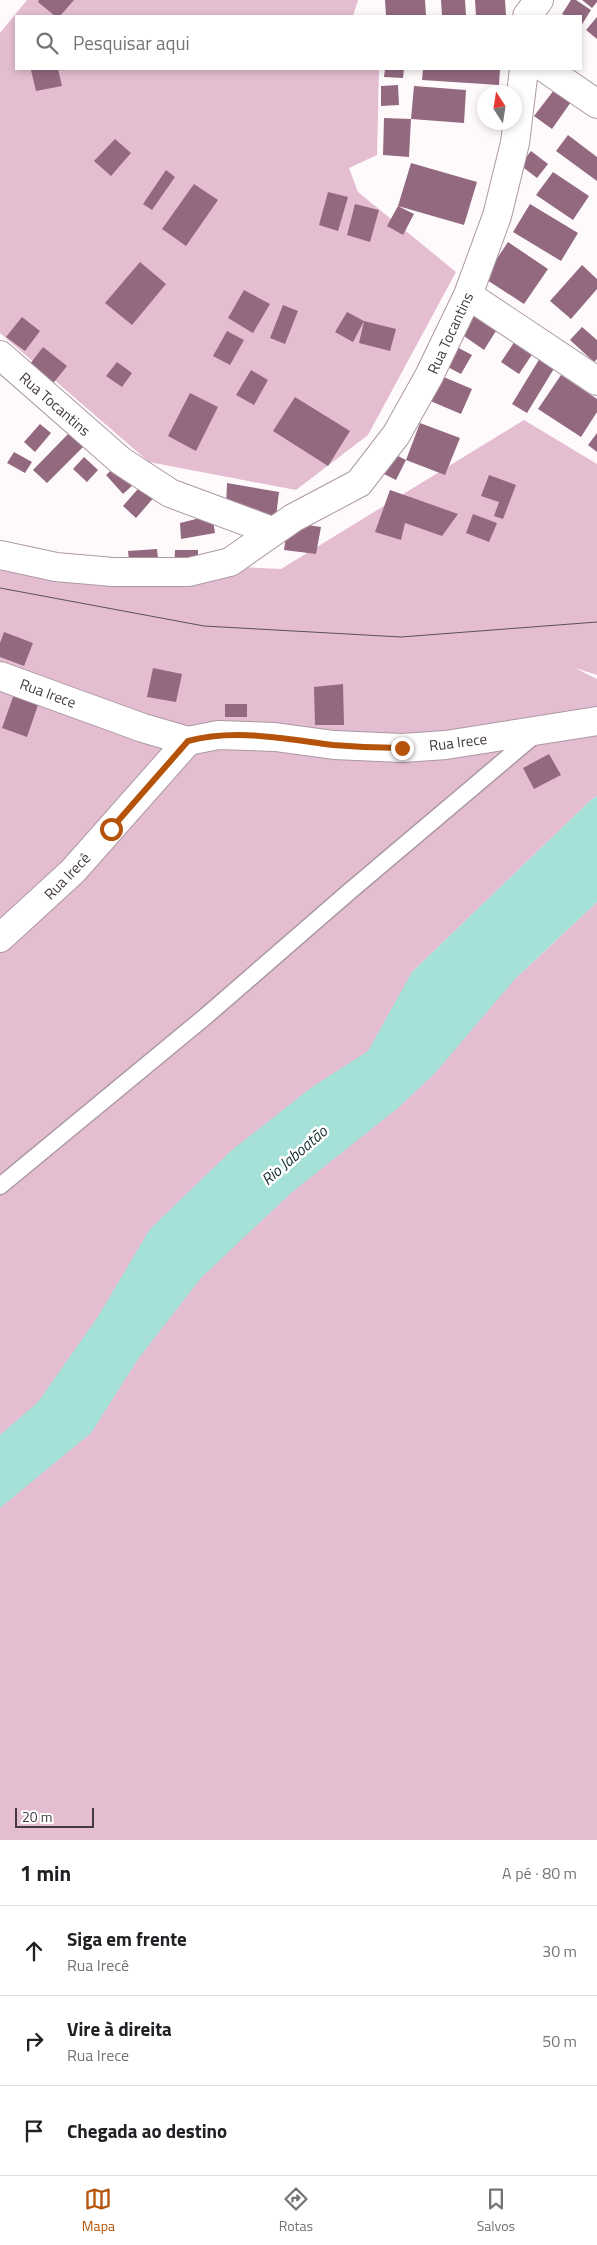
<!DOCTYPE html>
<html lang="pt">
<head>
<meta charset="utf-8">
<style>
  :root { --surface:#fff; --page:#f2f2f2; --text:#202124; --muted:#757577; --line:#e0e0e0; --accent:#b45309 }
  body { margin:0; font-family:"Titillium Web",sans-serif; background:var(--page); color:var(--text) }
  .compass { position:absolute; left:477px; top:85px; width:45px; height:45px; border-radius:50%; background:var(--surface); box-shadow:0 2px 8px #0003; rotate:348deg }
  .scale { position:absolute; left:15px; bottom:12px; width:79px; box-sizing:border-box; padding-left:5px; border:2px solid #423a3e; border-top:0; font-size:14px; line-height:18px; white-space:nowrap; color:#423a3e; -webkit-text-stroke:4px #fff; paint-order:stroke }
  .stop { position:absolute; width:15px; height:15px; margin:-11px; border:4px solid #b45309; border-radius:50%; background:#fff }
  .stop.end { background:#b45309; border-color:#fff; box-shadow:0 1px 5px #0008 }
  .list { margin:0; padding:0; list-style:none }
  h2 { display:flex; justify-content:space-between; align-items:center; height:65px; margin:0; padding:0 20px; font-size:21px }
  h2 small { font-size:16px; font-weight:400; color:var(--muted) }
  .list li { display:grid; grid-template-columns:32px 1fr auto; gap:15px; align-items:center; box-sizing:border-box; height:90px; padding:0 20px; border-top:1px solid var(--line) }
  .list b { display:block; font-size:19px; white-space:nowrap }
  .list p { margin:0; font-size:16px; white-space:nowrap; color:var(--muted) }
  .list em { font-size:16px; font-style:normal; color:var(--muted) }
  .icon { flex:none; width:28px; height:28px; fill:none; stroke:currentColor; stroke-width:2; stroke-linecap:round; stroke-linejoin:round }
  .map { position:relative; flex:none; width:597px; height:1840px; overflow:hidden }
  .search { position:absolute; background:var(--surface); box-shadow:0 2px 8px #0003; left:15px; right:15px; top:15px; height:55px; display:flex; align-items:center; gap:12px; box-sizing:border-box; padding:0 18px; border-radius:0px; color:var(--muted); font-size:19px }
  .sheet { height:335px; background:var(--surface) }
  nav { display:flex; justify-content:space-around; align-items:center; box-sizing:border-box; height:70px; border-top:1px solid var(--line); background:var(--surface); font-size:14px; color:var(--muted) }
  nav a { display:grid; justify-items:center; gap:2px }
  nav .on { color:var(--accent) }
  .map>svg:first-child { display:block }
  .green { fill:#e4bdd1 }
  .water { fill:#a5e1d9 }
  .building { fill:#936980 }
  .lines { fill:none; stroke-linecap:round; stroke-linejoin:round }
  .lane-casing { stroke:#ac99a3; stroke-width:19 }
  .street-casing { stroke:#ac99a3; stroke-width:30 }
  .lane { stroke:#fff; stroke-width:16 }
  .street { stroke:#fff; stroke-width:28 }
  .tram { stroke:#595256; stroke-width:1 }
  .route { stroke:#b45309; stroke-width:6 }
  .labels { text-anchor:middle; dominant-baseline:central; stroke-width:5; stroke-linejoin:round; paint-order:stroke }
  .street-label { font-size:15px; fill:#423a3e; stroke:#fff }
  .water-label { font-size:16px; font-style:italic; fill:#13312e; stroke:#fff }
</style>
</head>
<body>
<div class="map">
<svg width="597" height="1840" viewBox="0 0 597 1840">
  <rect width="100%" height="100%" fill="#fefafc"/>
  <path class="green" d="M 27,0 L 358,0 L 353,16 L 16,16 L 16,69 L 379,69 L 377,155 L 349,168 L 358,192 L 456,272 L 368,435 L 296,490 L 149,462 L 0,333 L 0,33 Z
    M 524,420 L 597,464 L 597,675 L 575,668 L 597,679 L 597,796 L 591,800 L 412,972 L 515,979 L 597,902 L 597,1840 L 0,1840 L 0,546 L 58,558 L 281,569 Z"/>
  <path class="water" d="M 597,796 L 597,902 L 515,979 L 435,1073 L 398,1108 L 291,1193 L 201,1278 L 138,1359 L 91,1433 L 0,1508 L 0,1435 L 38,1402 L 97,1318 L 150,1229 L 232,1150 L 312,1087 L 368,1051 L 412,972 L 591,800 Z"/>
  <path class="building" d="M 39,0 L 74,0 L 60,16 L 55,16 L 38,2 Z
    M 385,0 L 425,0 L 426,16 L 386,16 Z
    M 441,0 L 465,0 L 466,16 L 442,16 Z
    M 475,0 L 505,0 L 506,16 L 476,16 Z
    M 571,0 L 576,0 L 591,10 L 581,26 L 581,16 L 566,16 L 562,14 Z
    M 582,0 L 597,0 L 597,2 L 592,8 Z
    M 597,17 L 597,39 L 586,30 Z
    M 39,69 L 58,69 L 62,86 L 36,91 L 31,70 Z
    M 385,69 L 404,69 L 403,78 L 384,77 Z
    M 423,69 L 500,69 L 499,85 L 422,80 Z
    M 398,85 L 399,105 L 381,106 L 381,86 Z
    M 414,86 L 466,90 L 464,123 L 411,119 Z
    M 554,90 L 571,102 L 552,129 L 534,116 Z
    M 384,118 L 411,119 L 409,157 L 383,155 Z
    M 568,135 L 597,157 L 597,181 L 556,151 Z
    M 115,139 L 131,153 L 111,176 L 94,161 Z
    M 531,151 L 548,164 L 537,178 L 520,165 Z
    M 411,163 L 477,182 L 464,225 L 398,206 Z
    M 166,170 L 175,177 L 152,210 L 143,204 Z
    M 553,172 L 589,196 L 573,220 L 536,195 Z
    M 194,184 L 218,200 L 186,246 L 162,229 Z
    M 328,192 L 348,197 L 338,231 L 319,225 Z
    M 355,204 L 379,210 L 370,242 L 347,235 Z
    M 530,204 L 578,233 L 561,261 L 513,232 Z
    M 398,206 L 414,214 L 403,235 L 387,226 Z
    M 508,242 L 548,269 L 524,304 L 484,278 Z
    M 140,262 L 166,284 L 132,325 L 105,303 Z
    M 582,265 L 597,279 L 597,289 L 571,319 L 550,301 Z
    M 244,290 L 270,304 L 253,333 L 228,318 Z
    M 283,305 L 298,311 L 285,344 L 270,338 Z
    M 347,312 L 364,321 L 353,342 L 335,332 Z
    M 474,316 L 496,331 L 484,350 L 461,334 Z
    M 22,317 L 40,331 L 25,351 L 6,337 Z
    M 364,321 L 396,329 L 390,351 L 359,343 Z
    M 582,327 L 597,340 L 597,359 L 594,362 L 570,340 Z
    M 227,331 L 244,340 L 230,365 L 213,356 Z
    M 515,341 L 533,353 L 519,374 L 501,362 Z
    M 453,345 L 472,355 L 461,374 L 442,364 Z
    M 43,347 L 67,366 L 51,386 L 27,368 Z
    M 543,353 L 558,362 L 527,413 L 512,404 Z
    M 117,362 L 132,373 L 122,387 L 106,376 Z
    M 251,370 L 268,380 L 254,405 L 236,395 Z
    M 439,375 L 472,389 L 461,414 L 428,400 Z
    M 561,375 L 597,399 L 597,412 L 581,437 L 538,409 Z
    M 190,393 L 218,407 L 196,451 L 168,436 Z
    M 295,397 L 350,431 L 328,466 L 273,431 Z
    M 420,423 L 460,438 L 445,475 L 406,460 Z
    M 40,424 L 51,433 L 35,452 L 24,442 Z
    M 69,433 L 83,447 L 47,483 L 33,470 Z
    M 597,433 L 597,452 L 588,445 Z
    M 388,451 L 406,460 L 396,480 L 378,471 Z
    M 14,452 L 32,462 L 25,473 L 7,463 Z
    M 84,457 L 98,470 L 87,482 L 73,469 Z
    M 116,466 L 133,485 L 123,494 L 106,475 Z
    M 489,475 L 516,485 L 503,519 L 494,516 L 499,502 L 481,496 Z
    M 143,483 L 156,495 L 136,518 L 123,506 Z
    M 227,483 L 279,492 L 276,517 L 226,507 Z
    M 390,490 L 413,498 L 458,514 L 442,536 L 405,523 L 401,540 L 375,532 Z
    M 473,514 L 497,523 L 489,542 L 466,533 Z
    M 212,515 L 215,533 L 181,539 L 180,523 Z
    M 288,522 L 321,527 L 316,554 L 284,550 Z
    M 157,549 L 158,558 L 129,560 L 128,551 Z
    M 175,550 L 198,550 L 198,568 L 174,568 Z
    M 4,632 L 33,643 L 24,666 L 0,657 L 0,643 Z
    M 153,668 L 182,674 L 176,702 L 147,697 Z
    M 343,684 L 344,725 L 315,725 L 314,687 Z
    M 14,694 L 39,702 L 27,737 L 2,728 Z
    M 225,704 L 247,704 L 247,717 L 225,717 Z
    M 549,754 L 561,775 L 534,789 L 523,768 Z"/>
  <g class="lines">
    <defs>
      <path id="lane" d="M 0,1186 L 206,1016 L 350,891 L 537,733"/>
      <path id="street" d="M 527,16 L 539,0
        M 546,69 L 597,104
        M 468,295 L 597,381
        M 0,355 L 121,461 L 170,493 L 272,531
        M 0,555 L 56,567 L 113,572 L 189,572 L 230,562 L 293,518 L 359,483 L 396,435 L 429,376 L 468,295 L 497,216 L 515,143 L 524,69
        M 0,676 L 143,728 L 188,741 L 218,735 L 275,737 L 334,745 L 402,748 L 446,745 L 597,721
        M 0,938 L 73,871 L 188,741"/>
    </defs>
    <use href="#lane" class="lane-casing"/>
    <use href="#street" class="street-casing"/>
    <use href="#lane" class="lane"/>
    <use href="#street" class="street"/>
    <path class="tram" d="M 0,588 L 204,626 L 401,637 L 597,622"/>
  </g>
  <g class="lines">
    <path class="route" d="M 111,829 L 188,741 C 235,728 285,739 333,745 C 356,747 379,748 402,748"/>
  </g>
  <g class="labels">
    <g class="street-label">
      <text transform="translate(450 333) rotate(-65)">Rua Tocantins</text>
      <text transform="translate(55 404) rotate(41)">Rua Tocantins</text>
      <text transform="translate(48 693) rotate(20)">Rua Irece</text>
      <text transform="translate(458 742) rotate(-7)">Rua Irece</text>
      <text transform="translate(67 876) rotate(-46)">Rua Irecê</text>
    </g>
    <g class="water-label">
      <text transform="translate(294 1155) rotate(-41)">Rio Jaboatão</text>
    </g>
  </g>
</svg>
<svg class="compass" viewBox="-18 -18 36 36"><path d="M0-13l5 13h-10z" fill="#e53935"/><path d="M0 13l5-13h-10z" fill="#757577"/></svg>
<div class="scale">20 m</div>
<div class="stop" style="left:111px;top:829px"></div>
<div class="stop end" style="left:402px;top:748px"></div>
<div class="search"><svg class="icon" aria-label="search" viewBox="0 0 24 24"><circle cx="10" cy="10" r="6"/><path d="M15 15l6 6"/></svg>Pesquisar aqui</div>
</div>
<section class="sheet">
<h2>1 min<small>A pé · 80 m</small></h2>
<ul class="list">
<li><svg class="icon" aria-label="ahead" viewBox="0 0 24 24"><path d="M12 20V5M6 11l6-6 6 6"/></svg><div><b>Siga em frente</b><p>Rua Irecê</p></div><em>30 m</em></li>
<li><svg class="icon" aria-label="right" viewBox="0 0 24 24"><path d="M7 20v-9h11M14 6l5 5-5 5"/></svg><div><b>Vire à direita</b><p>Rua Irece</p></div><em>50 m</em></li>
<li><svg class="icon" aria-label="arrive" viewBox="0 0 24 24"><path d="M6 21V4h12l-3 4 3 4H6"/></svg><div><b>Chegada ao destino</b></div></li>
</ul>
</section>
<nav>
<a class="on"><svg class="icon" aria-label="map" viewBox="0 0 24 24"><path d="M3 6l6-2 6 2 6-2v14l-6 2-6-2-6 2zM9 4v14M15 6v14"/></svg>Mapa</a>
<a><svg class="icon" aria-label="directions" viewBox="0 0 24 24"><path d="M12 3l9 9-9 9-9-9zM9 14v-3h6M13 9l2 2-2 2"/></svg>Rotas</a>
<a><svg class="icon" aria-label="saved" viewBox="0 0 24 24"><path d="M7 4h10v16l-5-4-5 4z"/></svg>Salvos</a>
</nav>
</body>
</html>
